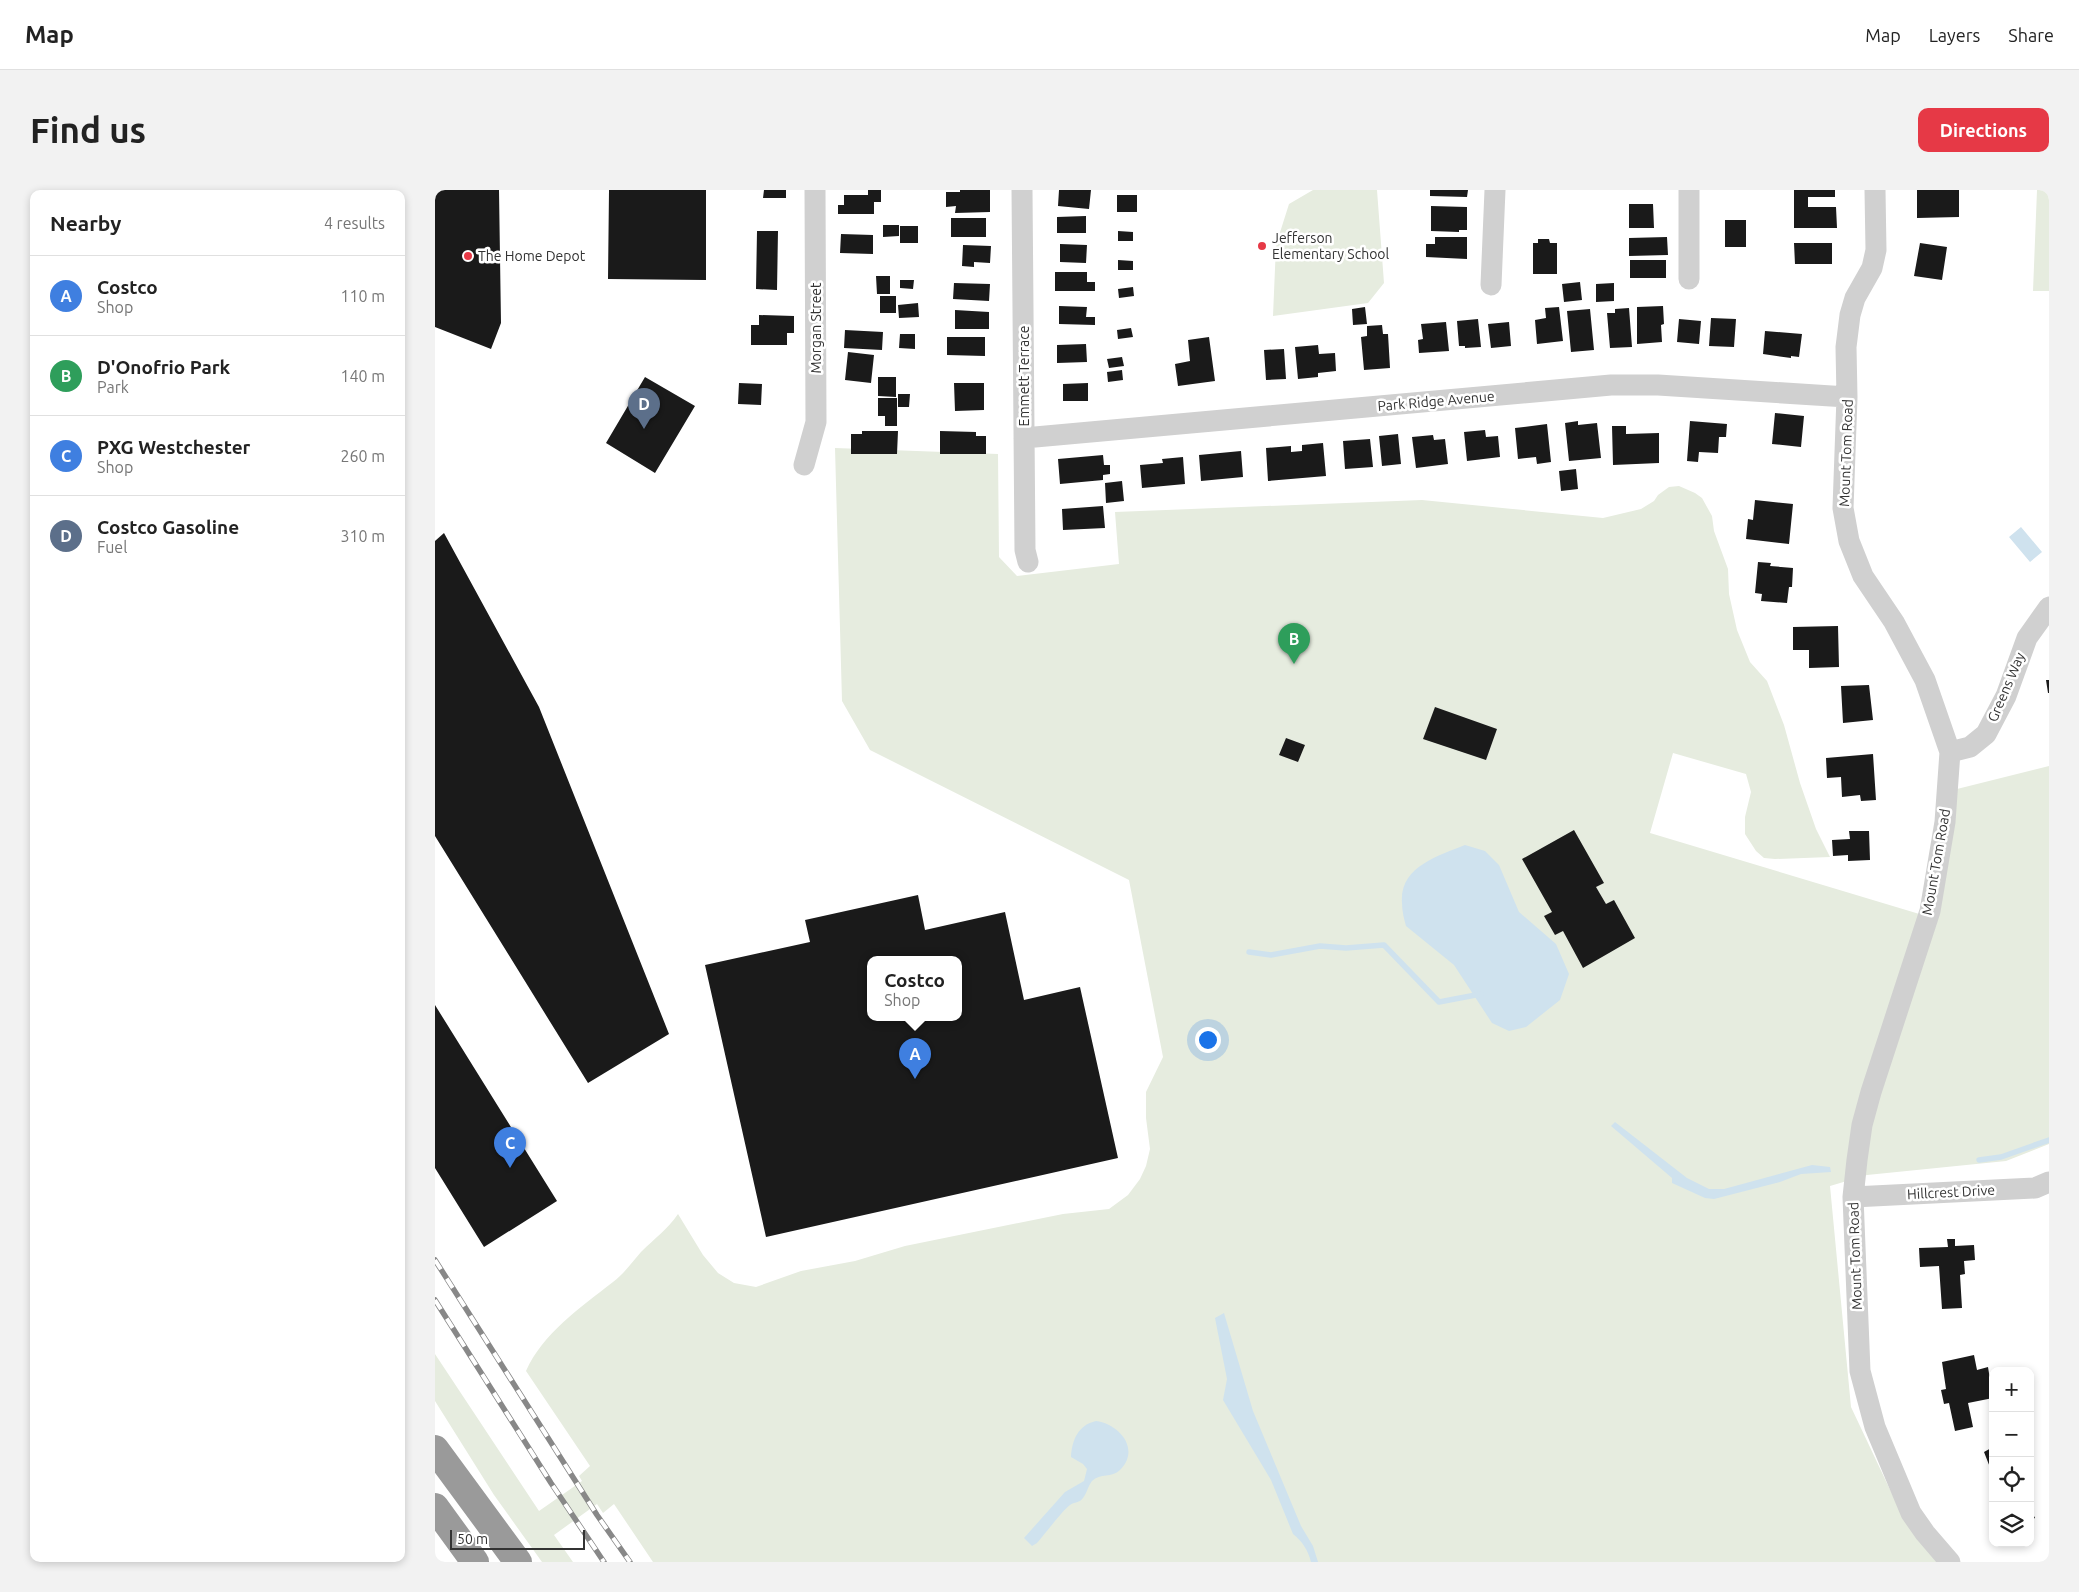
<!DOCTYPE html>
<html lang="en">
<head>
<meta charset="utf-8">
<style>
  :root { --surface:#fff; --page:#f2f2f2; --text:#222; --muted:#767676; --line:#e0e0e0; --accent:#e63946 }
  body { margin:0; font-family:Ubuntu,sans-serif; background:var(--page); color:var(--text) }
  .controls { position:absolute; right:15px; bottom:15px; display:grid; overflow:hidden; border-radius:10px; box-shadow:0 2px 8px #0003 }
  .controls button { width:45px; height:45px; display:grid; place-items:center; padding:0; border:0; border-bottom:1px solid var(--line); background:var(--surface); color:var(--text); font:25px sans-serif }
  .scale { position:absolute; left:15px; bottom:12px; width:135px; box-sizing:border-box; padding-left:5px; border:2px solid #333; border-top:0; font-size:14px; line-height:18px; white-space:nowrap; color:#333; -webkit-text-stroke:4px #fff; paint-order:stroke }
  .you { position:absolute; left:772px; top:849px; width:18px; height:18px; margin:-12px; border:4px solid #fff; border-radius:50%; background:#1a73e8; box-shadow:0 0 0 8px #1a73e833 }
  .badge { display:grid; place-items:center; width:32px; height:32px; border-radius:50%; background:var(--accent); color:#fff; font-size:16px; font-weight:700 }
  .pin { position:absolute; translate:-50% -41px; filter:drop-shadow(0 1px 2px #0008) }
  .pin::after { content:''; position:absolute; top:26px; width:18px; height:15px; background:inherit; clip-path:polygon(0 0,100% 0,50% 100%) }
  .popup { position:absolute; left:432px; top:766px; width:95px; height:65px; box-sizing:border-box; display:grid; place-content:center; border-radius:10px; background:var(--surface); filter:drop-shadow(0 1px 4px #0005); font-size:16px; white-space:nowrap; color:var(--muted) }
  .popup b { font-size:19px; color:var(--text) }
  .popup::after { content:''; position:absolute; left:50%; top:100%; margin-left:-10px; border:10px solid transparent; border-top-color:var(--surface) }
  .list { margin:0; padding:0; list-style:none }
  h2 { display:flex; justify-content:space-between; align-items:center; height:65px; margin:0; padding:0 20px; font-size:21px }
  h2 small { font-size:16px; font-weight:400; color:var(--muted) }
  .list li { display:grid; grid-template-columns:32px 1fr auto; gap:15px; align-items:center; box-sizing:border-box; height:80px; padding:0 20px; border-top:1px solid var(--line) }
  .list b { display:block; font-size:19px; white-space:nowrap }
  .list p { margin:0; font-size:16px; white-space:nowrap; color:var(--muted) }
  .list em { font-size:16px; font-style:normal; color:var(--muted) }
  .icon { flex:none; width:28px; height:28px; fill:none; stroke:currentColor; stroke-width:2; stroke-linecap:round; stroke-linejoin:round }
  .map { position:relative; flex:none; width:1614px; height:1372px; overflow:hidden; border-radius:10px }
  header { display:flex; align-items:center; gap:30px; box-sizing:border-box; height:70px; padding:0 25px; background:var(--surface); border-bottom:1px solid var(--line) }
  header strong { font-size:24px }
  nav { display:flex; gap:28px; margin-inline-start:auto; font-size:18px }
  .intro { display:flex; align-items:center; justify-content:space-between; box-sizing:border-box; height:120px; padding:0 30px }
  h1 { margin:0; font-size:35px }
  .button { padding:12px 22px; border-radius:10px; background:var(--accent); color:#fff; font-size:18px; font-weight:700 }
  main { display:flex; gap:30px; padding:0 30px }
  aside { flex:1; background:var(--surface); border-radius:10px; box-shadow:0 2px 8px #0003 }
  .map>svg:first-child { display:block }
  .green { fill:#e6ecdf }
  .water { fill:#cfe2ee }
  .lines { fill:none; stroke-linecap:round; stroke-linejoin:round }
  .stream { stroke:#cfe2ee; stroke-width:5.5 }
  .building { fill:#1a1a1a; fill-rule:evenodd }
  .minor { stroke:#d0d0d0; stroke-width:21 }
  .motorway { stroke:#9a9a9a; stroke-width:28 }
  .rail-casing { stroke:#888; stroke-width:5.5 }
  .rail { stroke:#fff; stroke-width:4; stroke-dasharray:11; stroke-linecap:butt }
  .poi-dot { fill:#e63946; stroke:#fff; stroke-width:2 }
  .labels { text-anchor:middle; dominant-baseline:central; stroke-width:5; stroke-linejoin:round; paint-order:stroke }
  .poi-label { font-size:14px; fill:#333; stroke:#fff; text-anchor:start }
  .street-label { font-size:14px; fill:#333; stroke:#fff }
</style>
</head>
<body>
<header>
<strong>Map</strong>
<nav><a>Map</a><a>Layers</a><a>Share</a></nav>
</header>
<div class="intro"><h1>Find us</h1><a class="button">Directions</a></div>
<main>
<aside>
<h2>Nearby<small>4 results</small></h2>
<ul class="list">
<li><span class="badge" style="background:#3f7fe0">A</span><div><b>Costco</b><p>Shop</p></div><em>110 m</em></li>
<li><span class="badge" style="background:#2e9e5b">B</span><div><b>D'Onofrio Park</b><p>Park</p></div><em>140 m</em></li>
<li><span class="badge" style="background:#3f7fe0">C</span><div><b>PXG Westchester</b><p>Shop</p></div><em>260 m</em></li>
<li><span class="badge" style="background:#5c6f8a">D</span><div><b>Costco Gasoline</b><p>Fuel</p></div><em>310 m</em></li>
</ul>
</aside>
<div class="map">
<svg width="1614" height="1372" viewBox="0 0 1614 1372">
  <rect width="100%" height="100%" fill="#fff"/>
  <path class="green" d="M 878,0 L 942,0 L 949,93 L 933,113 L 838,126 L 841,55 L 854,14 Z
    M 1602,0 L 1614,0 L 1614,101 L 1598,101 Z
    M 400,258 L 563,264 L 564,367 L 582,386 L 684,374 L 680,322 L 987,310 L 1168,328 L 1206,319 L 1219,311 L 1223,305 L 1234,297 L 1244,296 L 1260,303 L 1267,308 L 1277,326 L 1279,341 L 1293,379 L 1294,404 L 1302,440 L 1315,472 L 1332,491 L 1349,535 L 1365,593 L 1381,639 L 1395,667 L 1340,669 L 1329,668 L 1321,661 L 1310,644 L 1310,627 L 1316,602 L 1311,584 L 1238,563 L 1215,643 L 1501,729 L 1522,599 L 1614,576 L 1614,954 L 1571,971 L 1432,985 L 1395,996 L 1416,1217 L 1458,1306 L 1503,1372 L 218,1372 L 179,1314 L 168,1323 L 162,1314 L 119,1345 L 138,1372 L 107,1372 L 59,1305 L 0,1211 L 0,1164 L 104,1321 L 147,1291 L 144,1286 L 155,1276 L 91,1181 C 108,1143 145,1118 178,1092 C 189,1084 197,1072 206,1062 C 221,1047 231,1041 243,1024 L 268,1065 L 283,1083 L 299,1093 L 321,1097 L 366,1081 L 420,1071 L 470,1056 L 628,1024 L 674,1019 L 693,1005 L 705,989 L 711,976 L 715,959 L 711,928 L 711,902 L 728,867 L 694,690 L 435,560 L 407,511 Z"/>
  <path class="water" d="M 1586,337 L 1607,362 L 1595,372 L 1574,347 Z
    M 1030,655 L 1050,661 L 1064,675 L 1084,722 L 1121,754 L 1134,784 L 1125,810 L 1091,837 L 1074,841 L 1057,833 L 1019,775 L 971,736 C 969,729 967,721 967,713 C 964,677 1003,666 1030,655 Z
    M 1180,932 L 1252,988 L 1274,999 L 1289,999 L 1377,975 L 1395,977 L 1396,982 L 1366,984 L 1345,992 L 1279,1009 L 1270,1008 L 1237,993 L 1237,988 L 1176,936 Z
    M 789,1123 L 818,1221 L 866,1336 L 878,1356 L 883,1372 L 876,1372 C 873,1360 867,1351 858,1344 L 836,1290 L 788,1210 L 792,1189 L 780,1128 Z
    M 661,1231 C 684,1234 706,1259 685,1280 C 677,1288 665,1283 657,1291 C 653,1296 652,1303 648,1308 C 645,1313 639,1312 635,1315 C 627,1321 610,1344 602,1353 L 597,1356 L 589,1348 L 630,1302 L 649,1291 L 652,1279 L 648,1274 L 636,1267 C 637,1250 643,1235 661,1231 Z"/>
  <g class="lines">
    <path class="stream" d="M 814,762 L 836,765 L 885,756 L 911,758 L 949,755 L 1004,812 L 1046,804
      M 1544,970 L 1566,967 L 1614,950"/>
  </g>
  <path class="building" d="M 0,0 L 64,0 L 66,133 L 56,159 L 0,137 Z
    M 174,0 L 271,0 L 271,90 L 173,89 Z
    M 329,0 L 351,0 L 351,8 L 328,8 Z
    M 433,0 L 446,0 L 446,12 L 439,12 L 439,24 L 403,24 L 403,15 L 409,15 L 409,5 L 433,5 Z
    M 525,0 L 555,0 L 555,22 L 520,23 L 521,16 L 511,17 L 511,2 L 525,2 Z
    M 624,0 L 656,0 L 654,19 L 623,16 Z
    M 995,0 L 1033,0 L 1032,7 L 995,6 Z
    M 1359,0 L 1400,0 L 1400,7 L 1373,7 L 1373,17 L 1401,17 L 1402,38 L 1359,38 Z
    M 1482,0 L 1524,0 L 1524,27 L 1482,28 Z
    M 682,5 L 702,5 L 702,22 L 682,22 Z
    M 1194,14 L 1218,14 L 1219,38 L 1194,38 Z
    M 996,16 L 1032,17 L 1032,40 L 1024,40 L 1024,42 L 996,41 Z
    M 651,26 L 651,43 L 622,43 L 622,27 Z
    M 516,28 L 551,28 L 551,47 L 516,47 Z
    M 1290,30 L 1311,30 L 1311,57 L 1290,57 Z
    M 448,35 L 464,35 L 464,46 L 448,47 Z
    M 465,36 L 483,36 L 483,53 L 465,53 Z
    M 322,41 L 343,41 L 342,100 L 321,99 Z
    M 683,41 L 698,42 L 698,51 L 683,51 Z
    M 406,44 L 438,45 L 438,64 L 405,63 Z
    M 1000,47 L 1032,47 L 1032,69 L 991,67 L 991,54 L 1000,54 Z
    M 1232,47 L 1233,65 L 1194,66 L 1194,48 Z
    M 1103,49 L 1114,49 L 1115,53 L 1122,53 L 1122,84 L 1098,84 L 1098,53 L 1103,53 Z
    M 1359,53 L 1397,53 L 1397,74 L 1360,74 Z
    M 1485,53 L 1512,57 L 1507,90 L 1479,86 Z
    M 625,54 L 652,55 L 651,73 L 625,72 Z
    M 528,55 L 556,56 L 555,73 L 539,72 L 539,77 L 527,76 Z
    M 683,70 L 698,71 L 698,80 L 683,80 Z
    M 1195,70 L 1231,70 L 1231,88 L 1195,88 Z
    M 620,82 L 652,82 L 652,92 L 660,92 L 660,101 L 620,101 Z
    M 441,86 L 455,86 L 455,104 L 442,104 Z
    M 465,90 L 479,90 L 478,99 L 465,98 Z
    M 1145,92 L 1147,110 L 1129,112 L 1127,94 Z
    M 519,93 L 555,94 L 554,111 L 518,109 Z
    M 1179,93 L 1179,111 L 1161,112 L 1161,94 Z
    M 698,97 L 699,106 L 684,108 L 683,99 Z
    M 445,106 L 461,106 L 461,123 L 445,123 Z
    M 483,113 L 484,127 L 464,128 L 463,115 Z
    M 624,116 L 652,117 L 651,127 L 660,127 L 660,135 L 624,134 Z
    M 1228,116 L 1229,134 L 1226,135 L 1227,152 L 1202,154 L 1202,117 Z
    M 930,117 L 932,134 L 918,135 L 917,119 Z
    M 1124,117 L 1128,151 L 1102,154 L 1100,130 L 1111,128 L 1110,118 Z
    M 1194,118 L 1197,157 L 1175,158 L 1172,123 L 1180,123 L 1180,119 Z
    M 1155,119 L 1159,160 L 1136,162 L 1132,121 Z
    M 520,120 L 554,122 L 554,139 L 520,139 Z
    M 324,125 L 359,126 L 359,143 L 352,143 L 352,155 L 316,155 L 316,135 L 324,135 Z
    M 1276,128 L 1301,129 L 1299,157 L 1274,156 Z
    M 1043,129 L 1046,157 L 1030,158 L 1030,156 L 1024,156 L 1022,131 Z
    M 1244,129 L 1266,131 L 1264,154 L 1242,152 Z
    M 1011,132 L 1014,161 L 984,163 L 983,150 L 988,149 L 986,134 Z
    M 1074,132 L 1076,156 L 1056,158 L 1053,134 Z
    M 947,135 L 948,144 L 953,144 L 955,178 L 929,180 L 926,147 L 932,146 L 932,136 Z
    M 696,138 L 698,147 L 683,149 L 682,140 Z
    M 410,140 L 448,142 L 447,160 L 409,158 Z
    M 1330,141 L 1367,144 L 1364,167 L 1356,166 L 1356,168 L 1328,164 Z
    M 465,144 L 480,144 L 480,159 L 464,158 Z
    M 512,147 L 550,147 L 550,166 L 512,165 Z
    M 774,147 L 780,191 L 743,196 L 740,174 L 755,171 L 753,150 Z
    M 651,154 L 652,172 L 622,173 L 622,155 Z
    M 883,155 L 884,164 L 900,163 L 901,181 L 883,183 L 883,187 L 863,189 L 860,157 Z
    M 849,159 L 851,189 L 831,190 L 829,160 Z
    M 413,162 L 439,165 L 436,193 L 410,190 Z
    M 687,167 L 689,176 L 674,178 L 672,169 Z
    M 687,180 L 688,190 L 673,192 L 672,182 Z
    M 210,187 L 260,216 L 220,283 L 171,253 Z
    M 443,187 L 461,187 L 461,207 L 443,206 Z
    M 304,193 L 327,194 L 326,215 L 303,214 Z
    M 519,193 L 549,193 L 549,220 L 520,221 Z
    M 653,193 L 653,211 L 628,211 L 628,194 Z
    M 463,204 L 475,204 L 474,217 L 463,217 Z
    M 443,208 L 462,208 L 462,236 L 450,236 L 450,226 L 443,226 Z
    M 1340,223 L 1369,226 L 1366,257 L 1337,254 Z
    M 1143,231 L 1143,235 L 1162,233 L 1166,268 L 1134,271 L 1130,233 Z
    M 1255,231 L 1292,234 L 1291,247 L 1284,247 L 1283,263 L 1264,262 L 1263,272 L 1252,271 Z
    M 1112,234 L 1116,272 L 1102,274 L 1101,267 L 1083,269 L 1080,238 Z
    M 1177,236 L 1191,236 L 1191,244 L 1224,243 L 1224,273 L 1178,275 Z
    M 1050,240 L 1051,247 L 1063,246 L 1065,267 L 1032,271 L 1029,242 Z
    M 427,241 L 463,241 L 462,264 L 416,264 L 416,244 L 427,244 Z
    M 505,241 L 541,242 L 541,246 L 551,246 L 551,264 L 505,264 Z
    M 963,244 L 966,274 L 947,276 L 944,246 Z
    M 998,245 L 999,250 L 1010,249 L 1013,274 L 981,278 L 977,247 Z
    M 935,249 L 938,277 L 910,279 L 908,251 Z
    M 888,253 L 891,286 L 833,291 L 831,258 L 856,256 L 856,262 L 867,261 L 867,255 Z
    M 806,261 L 808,287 L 766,291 L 764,265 Z
    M 668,265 L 669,275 L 675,275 L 675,284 L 668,285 L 668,290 L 625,294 L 623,269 Z
    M 748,267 L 750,294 L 707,298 L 705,275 L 728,273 L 727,269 Z
    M 1141,279 L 1143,299 L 1126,301 L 1124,281 Z
    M 687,291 L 689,311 L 671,313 L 670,293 Z
    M 1320,310 L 1358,314 L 1354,354 L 1311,349 L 1313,329 L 1318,330 Z
    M 668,316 L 670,338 L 628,340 L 627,319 Z
    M 9,343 L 104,517 L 234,844 L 153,893 L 0,646 L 0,351 Z
    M 1323,372 L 1336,373 L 1335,376 L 1358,378 L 1357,397 L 1354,397 L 1352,413 L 1326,411 L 1327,404 L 1320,403 Z
    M 1403,436 L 1404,477 L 1374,478 L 1374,460 L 1358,460 L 1358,437 Z
    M 1611,490 L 1614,490 L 1614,503 L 1613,503 Z
    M 1434,495 L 1438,530 L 1408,533 L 1406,496 Z
    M 1000,517 L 1062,539 L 1051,570 L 988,549 Z
    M 851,548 L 870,555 L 863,572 L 844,565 Z
    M 1438,564 L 1441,610 L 1426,611 L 1425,605 L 1407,607 L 1406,587 L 1392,588 L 1391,568 Z
    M 1139,640 L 1169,693 L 1161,697 L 1171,714 L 1179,710 L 1200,748 L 1148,778 L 1128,741 L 1120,745 L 1109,726 L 1117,722 L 1087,669 Z
    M 1414,641 L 1434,641 L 1435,670 L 1413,671 L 1413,665 L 1398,666 L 1397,650 L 1415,649 Z
    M 483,705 L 490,740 L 570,722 L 589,810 L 645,797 L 683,968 L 331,1047 L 270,775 L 375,752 L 370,730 ZM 436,770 L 524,770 L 524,828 L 436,828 Z
    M 0,815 L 122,1011 L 49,1057 L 0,978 Z
    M 1512,1049 L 1520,1049 L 1520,1056 L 1539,1055 L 1540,1070 L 1529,1071 L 1530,1084 L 1525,1085 L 1527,1118 L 1507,1119 L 1504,1076 L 1485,1077 L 1484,1058 L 1513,1057 Z
    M 1539,1165 L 1542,1180 L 1553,1177 L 1558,1208 L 1533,1213 L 1538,1237 L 1520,1241 L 1514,1213 L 1509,1214 L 1506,1200 L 1511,1199 L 1507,1172 Z
    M 1558,1257 L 1558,1285 L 1549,1262 Z
    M 1595,1318 L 1600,1328 L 1595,1330 Z"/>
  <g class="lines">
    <path class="minor" d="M 587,0 L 590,360 L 593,372
      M 1440,0 L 1441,60 L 1437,78 L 1420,108 L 1415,125 L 1411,157 L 1412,207 L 1408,318 L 1414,351 L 1428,386 L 1459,432 L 1490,490 L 1515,562 L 1510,632 L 1495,721 L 1436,902 L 1427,935 L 1422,970 L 1418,1007 L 1425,1181 L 1440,1237 L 1476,1323 L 1490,1343 L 1515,1372
      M 1254,89 L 1254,0
      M 1056,95 L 1060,0
      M 589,248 L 1176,195 L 1223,195 L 1412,207
      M 369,275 L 381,232 L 380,0
      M 1515,562 L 1535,557 L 1551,544 L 1571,506 L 1592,448 L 1614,417
      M 1418,1007 L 1600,998 L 1614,992"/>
    <path class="motorway" d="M 0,1259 L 83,1372
      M 0,1317 L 40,1372"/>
    <defs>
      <path id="rail" d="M 0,1070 L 162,1325 L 195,1372
        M 0,1110 L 116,1293 L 169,1372"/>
    </defs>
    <use href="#rail" class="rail-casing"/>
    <use href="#rail" class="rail"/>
  </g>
  <g class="poi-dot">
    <circle cx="827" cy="56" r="5"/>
    <circle cx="33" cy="66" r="5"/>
  </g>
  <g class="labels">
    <g class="poi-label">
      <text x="837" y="48">Jefferson<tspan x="837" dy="16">Elementary School</tspan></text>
      <text x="43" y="66">The Home Depot</text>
    </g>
    <g class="street-label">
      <text transform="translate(381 138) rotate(-90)">Morgan Street</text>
      <text transform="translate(589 186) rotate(-90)">Emmett Terrace</text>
      <text transform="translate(1001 211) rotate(-5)">Park Ridge Avenue</text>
      <text transform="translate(1411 263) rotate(-88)">Mount Tom Road</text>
      <text transform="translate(1571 497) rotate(-67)">Greens Way</text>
      <text transform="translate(1501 672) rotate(-80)">Mount Tom Road</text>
      <text transform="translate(1516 1002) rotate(-3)">Hillcrest Drive</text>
      <text transform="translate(1420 1066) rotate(-92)">Mount Tom Road</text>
    </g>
  </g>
</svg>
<div class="controls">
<button>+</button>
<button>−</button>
<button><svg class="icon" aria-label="locate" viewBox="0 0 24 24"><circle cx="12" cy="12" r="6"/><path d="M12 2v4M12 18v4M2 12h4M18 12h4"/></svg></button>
<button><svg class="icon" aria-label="layers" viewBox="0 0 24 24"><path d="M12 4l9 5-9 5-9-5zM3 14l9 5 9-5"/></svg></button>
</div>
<div class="scale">50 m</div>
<div class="you"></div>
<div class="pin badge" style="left:480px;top:889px;background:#3f7fe0">A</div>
<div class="popup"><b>Costco</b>Shop</div>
<div class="pin badge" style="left:859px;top:474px;background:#2e9e5b">B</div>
<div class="pin badge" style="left:75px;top:978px;background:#3f7fe0">C</div>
<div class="pin badge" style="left:209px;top:239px;background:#5c6f8a">D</div>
</div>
</main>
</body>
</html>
